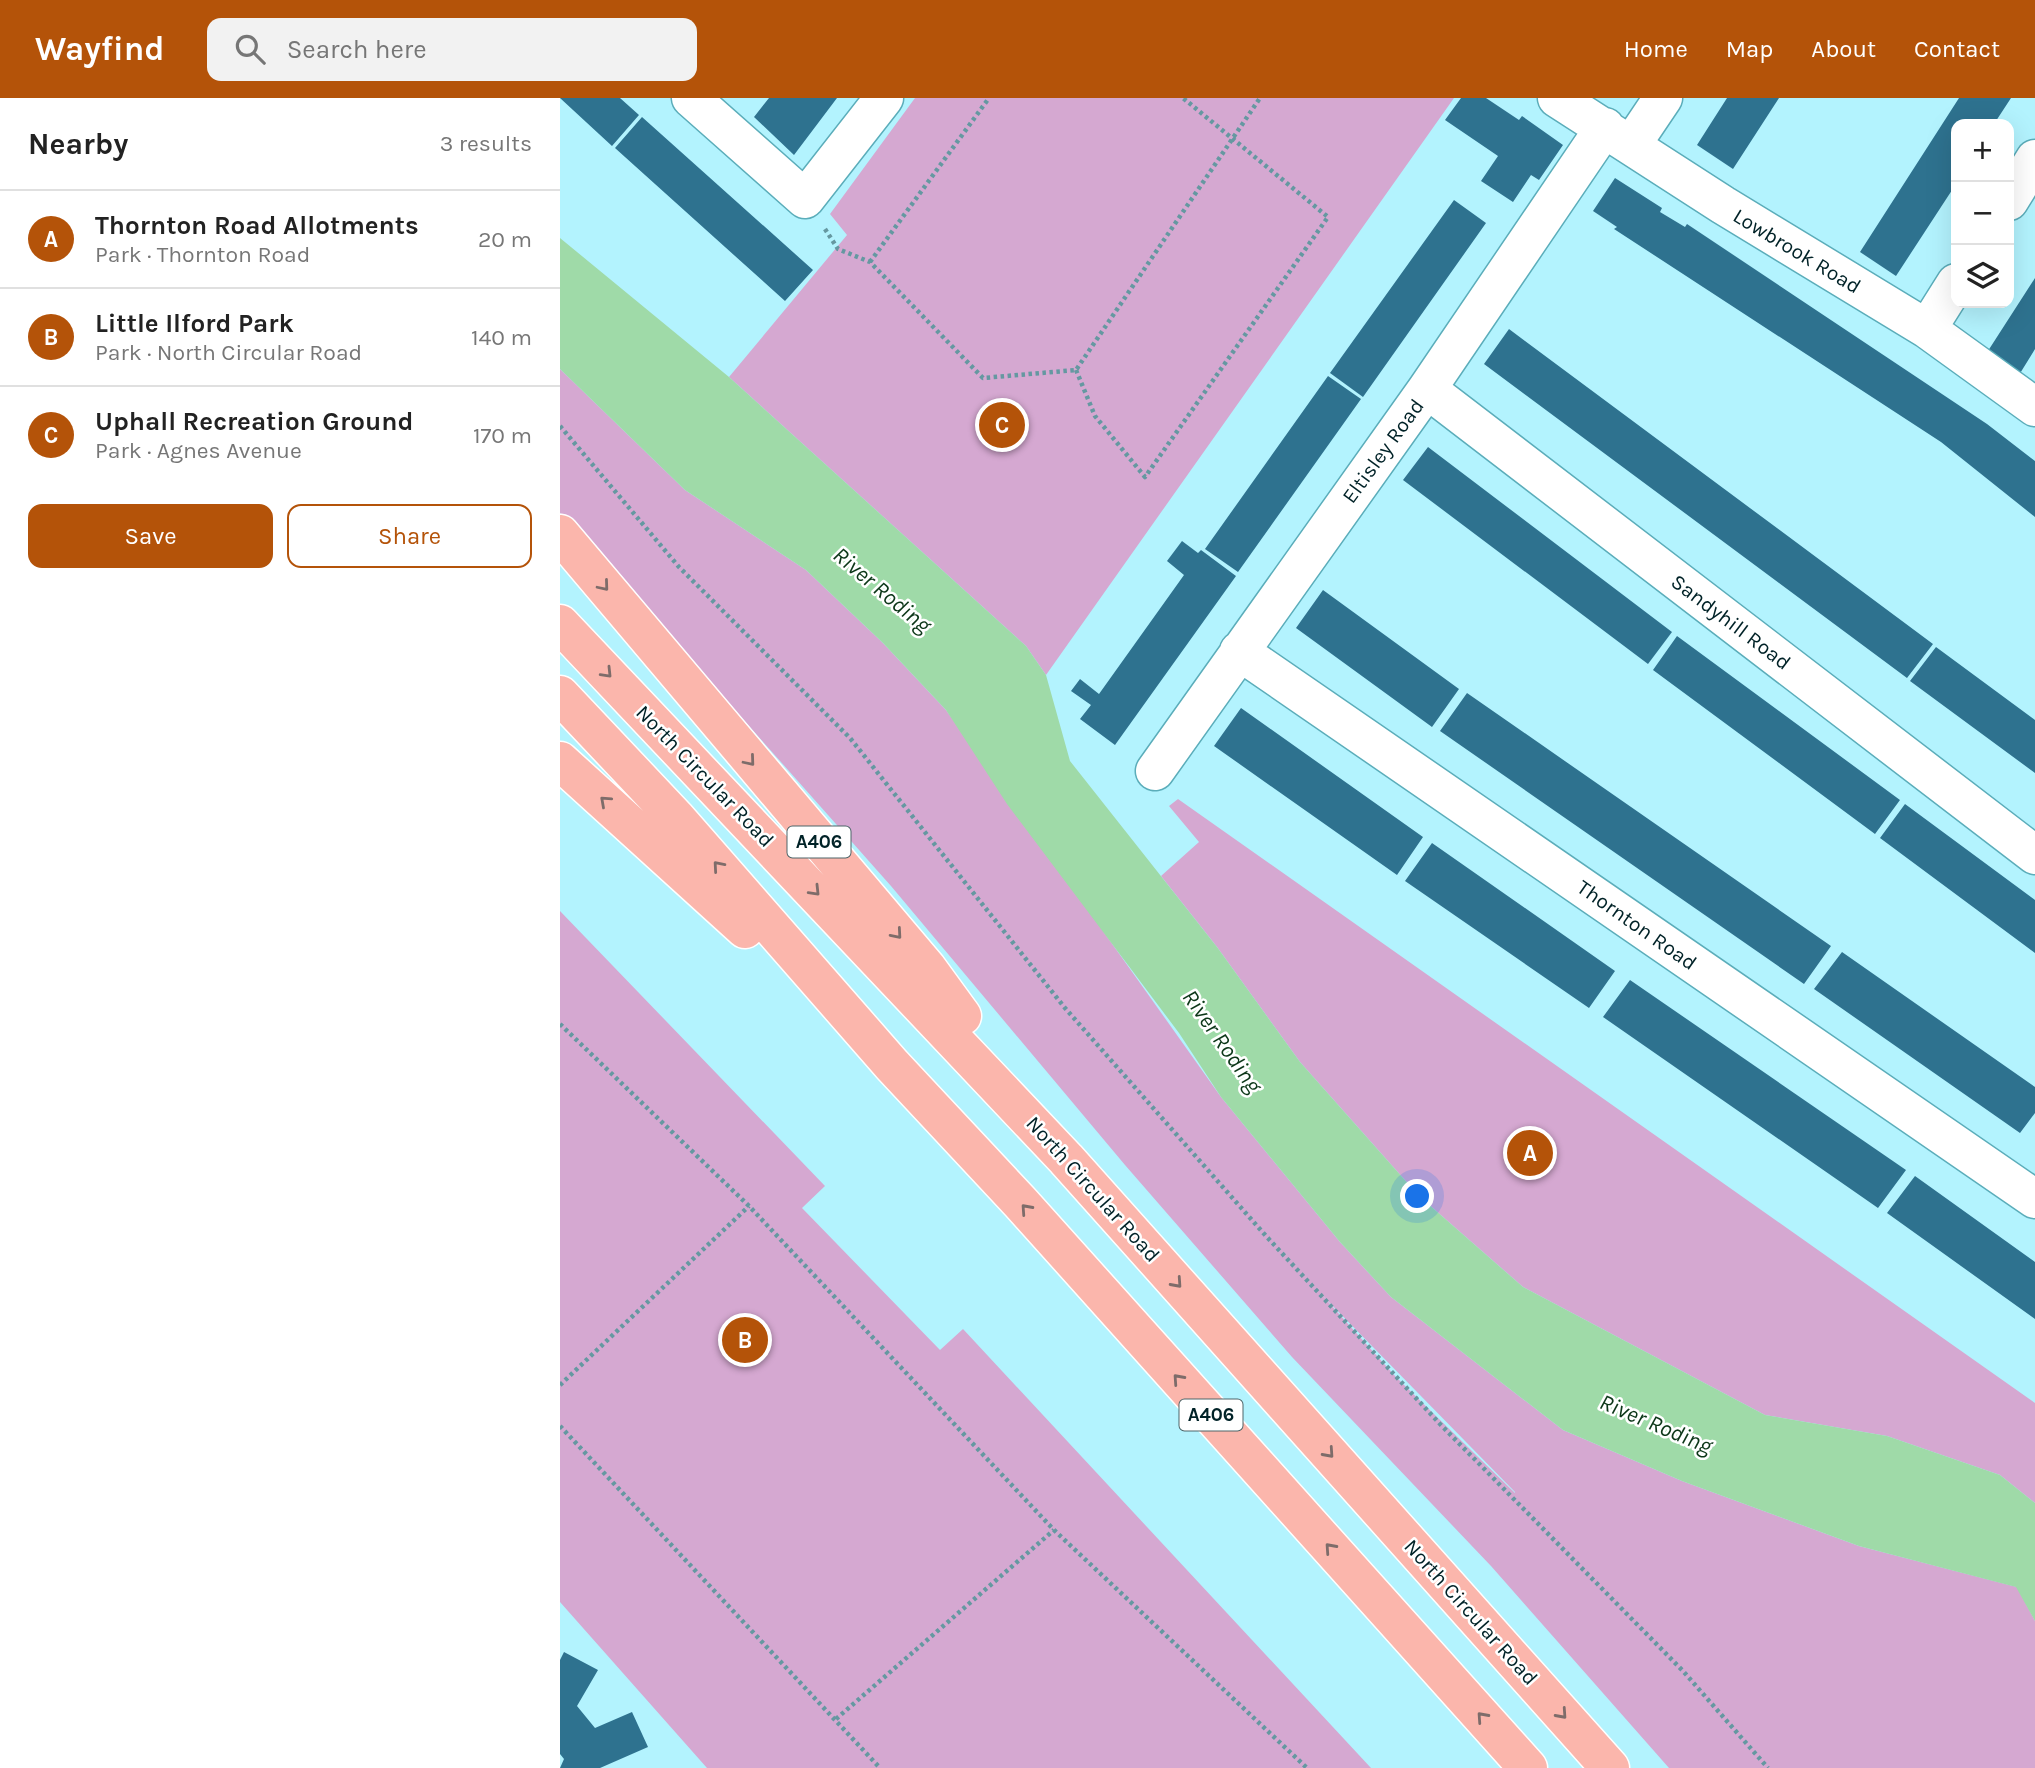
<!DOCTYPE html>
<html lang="en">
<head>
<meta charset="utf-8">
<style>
  :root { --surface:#fff; --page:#f2f2f2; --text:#222; --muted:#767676; --line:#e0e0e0; --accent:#b45309 }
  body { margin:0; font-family:Karla,sans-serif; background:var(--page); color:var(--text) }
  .controls { position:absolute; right:21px; top:21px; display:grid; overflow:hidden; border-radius:14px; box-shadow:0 7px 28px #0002 }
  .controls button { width:63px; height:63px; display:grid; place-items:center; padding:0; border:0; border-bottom:2px solid var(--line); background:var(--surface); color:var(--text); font:35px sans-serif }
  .you { position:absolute; left:858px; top:1099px; width:24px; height:24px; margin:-18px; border:5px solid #fff; border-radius:50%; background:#1a73e8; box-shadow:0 0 0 10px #1a73e833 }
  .badge { display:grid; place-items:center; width:46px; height:46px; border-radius:50%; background:var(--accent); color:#fff; font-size:23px; font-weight:700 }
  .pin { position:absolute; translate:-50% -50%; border:4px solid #fff; box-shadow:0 2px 7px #0006 }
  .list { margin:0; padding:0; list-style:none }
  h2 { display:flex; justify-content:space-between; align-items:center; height:91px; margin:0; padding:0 28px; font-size:30px }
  h2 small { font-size:23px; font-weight:400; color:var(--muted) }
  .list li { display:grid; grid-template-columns:46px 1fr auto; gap:21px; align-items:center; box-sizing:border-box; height:98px; padding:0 28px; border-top:2px solid var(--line) }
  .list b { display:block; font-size:26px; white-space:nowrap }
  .list p { margin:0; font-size:23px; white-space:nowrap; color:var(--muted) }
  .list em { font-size:23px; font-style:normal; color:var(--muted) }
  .actions { display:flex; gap:14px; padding:21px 28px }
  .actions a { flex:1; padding:16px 0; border:2px solid var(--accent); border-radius:14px; text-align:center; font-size:24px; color:var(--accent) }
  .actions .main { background:var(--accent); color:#fff }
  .icon { flex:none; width:38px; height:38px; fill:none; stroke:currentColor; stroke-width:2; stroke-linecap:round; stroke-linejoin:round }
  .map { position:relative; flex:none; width:1475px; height:1670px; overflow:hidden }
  header { display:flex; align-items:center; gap:42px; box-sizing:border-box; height:98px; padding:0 35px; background:var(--accent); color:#fff }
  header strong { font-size:33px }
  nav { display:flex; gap:38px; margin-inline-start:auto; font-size:24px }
  .search { width:490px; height:63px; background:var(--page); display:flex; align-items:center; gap:18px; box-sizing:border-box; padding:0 24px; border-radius:14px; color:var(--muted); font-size:26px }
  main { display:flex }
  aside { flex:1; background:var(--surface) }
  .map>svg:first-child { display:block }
  .green { fill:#d5a8d1; fill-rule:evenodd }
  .water { fill:#9fdaa8 }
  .building { fill:#2e728f }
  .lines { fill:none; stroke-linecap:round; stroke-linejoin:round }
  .minor-casing { stroke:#5badba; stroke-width:41 }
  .trunk-casing { stroke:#fff; stroke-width:41 }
  .path { stroke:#6598a1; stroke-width:4.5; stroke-dasharray:3.5 3.5; stroke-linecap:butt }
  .minor { stroke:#fff; stroke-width:38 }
  .trunk { stroke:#fbb6ac; stroke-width:38 }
  .oneway { stroke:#7e6c6a }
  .labels { text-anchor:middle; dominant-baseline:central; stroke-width:5; stroke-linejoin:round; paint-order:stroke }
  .shield { fill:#fff; stroke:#4c6468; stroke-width:2 }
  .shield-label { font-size:19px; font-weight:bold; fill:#002227 }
  .street-label { font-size:21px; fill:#002227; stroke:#fff }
  .water-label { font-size:23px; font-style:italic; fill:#0c3718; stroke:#fff }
</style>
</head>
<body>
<header>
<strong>Wayfind</strong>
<div class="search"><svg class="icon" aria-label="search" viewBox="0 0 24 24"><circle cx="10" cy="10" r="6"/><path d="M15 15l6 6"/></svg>Search here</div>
<nav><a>Home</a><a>Map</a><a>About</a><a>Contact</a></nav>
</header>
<main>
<aside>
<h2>Nearby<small>3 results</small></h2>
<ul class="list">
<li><span class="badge">A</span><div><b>Thornton Road Allotments</b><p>Park · Thornton Road</p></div><em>20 m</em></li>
<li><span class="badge">B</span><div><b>Little Ilford Park</b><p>Park · North Circular Road</p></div><em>140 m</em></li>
<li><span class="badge">C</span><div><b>Uphall Recreation Ground</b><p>Park · Agnes Avenue</p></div><em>170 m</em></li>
</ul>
<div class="actions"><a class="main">Save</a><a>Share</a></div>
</aside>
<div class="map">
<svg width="1475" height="1670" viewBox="0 0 1475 1670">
  <rect width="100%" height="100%" fill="#b3f3fe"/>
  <path class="green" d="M 355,0 L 894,0 L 486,577 L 466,548 L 169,279 L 287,137 L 270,116 Z
    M 0,271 L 125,392 L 246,472 L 323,545 L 386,612 L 661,999 L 780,1144 L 831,1199 L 1003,1332 L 1122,1383 L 1299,1448 L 1457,1489 L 1475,1523 L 1475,1670 L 1109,1670 L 931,1468 L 732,1259 L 565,1067 L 331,788 L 0,415 ZM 761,1196 L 955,1394 L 955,1395 L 836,1279 Z
    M 618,701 L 1475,1305 L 1475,1405 L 1440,1377 L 1327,1338 L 1205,1317 L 963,1189 L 859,1098 L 740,964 L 657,849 L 601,778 L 639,744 L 609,708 Z
    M 0,813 L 265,1088 L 242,1110 L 380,1252 L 403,1231 L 811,1670 L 147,1670 L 0,1504 Z"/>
  <path class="water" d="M 0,140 L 169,279 L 466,548 L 486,577 L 510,663 L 657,849 L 740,964 L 859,1098 L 963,1189 L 1205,1317 L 1327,1338 L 1440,1377 L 1475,1405 L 1475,1523 L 1456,1489 L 1299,1448 L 1122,1383 L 1003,1332 L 831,1199 L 780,1144 L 661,999 L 619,935 L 447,706 L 386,612 L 323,545 L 246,472 L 125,392 L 0,271 Z"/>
  <path class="building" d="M 0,0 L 60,0 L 79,17 L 52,48 Z
    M 209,0 L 277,0 L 234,57 L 194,19 Z
    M 901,0 L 926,0 L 959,22 L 962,18 L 1003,47 L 979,82 L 971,77 L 953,104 L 921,83 L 938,58 L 885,22 Z
    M 1167,0 L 1219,0 L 1173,71 L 1137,47 Z
    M 1399,0 L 1451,0 L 1434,26 L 1396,26 L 1396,86 L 1336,178 L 1300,154 Z
    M 82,19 L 253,172 L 225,203 L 55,50 Z
    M 1055,80 L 1102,110 L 1100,114 L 1125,129 L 1127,126 L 1427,326 L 1471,360 L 1475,363 L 1475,419 L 1381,344 L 1054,131 L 1057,129 L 1033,113 Z
    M 894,102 L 926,125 L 803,299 L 770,275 Z
    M 1475,180 L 1475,251 L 1459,277 L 1426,256 Z
    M 949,231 L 1373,546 L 1347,580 L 924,266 Z
    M 768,278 L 801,301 L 678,474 L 645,451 Z
    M 868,349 L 1112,534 L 1088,566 L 843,382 Z
    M 622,443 L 638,455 L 641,452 L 676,478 L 555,647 L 520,621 L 531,607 L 511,593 L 520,581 L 539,596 L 624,477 L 607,463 Z
    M 763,492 L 899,591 L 872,629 L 736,530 Z
    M 1117,538 L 1340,702 L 1315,736 L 1093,572 Z
    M 1376,549 L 1475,622 L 1475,675 L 1350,583 Z
    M 907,595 L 1271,848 L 1244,886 L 880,633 Z
    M 681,610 L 863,739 L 837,777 L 654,648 Z
    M 1345,706 L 1475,802 L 1475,855 L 1320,740 Z
    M 872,745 L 1055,873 L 1029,910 L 845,783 Z
    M 1282,854 L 1475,989 L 1475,1015 L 1460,1035 L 1254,891 Z
    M 1070,882 L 1346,1072 L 1318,1110 L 1043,919 Z
    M 1355,1078 L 1475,1164 L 1475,1221 L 1327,1115 Z
    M 4,1554 L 38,1572 L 17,1608 L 35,1630 L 72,1614 L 88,1649 L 40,1670 L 0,1670 L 4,1661 L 0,1656 L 0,1562 Z"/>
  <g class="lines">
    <defs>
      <path id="minor" d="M 131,0 L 245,101 L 324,0
        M 997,0 L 1163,107 L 1367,231 L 1475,309
        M 1072,46 L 1103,0
        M 1449,103 L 1475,61
        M 1367,231 L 1396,185
        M 867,291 L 1475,757
        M 679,553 L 1475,1101
        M 595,673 L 867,291 L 1045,29"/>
      <path id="trunk" d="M 0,436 L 367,870 L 402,918
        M 0,526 L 506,1061 L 1050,1670
        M 0,597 L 116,720 L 332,967 L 460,1104 L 968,1670
        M 0,663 L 185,831"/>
    </defs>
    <use href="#minor" class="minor-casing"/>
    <use href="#trunk" class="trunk-casing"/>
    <path class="path" d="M 265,131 L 278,151 L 310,164 L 423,280 L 516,272 L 700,0
      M 310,164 L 429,0
      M 516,272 L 535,318 L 585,379 L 768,119 L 623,0
      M 0,328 L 119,469 L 290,640 L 505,910 L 706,1138 L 880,1326 L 1123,1573 L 1208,1670
      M 0,926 L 189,1108 L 494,1432 L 747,1670
      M 0,1287 L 189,1108
      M 0,1328 L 320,1670
      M 276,1621 L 494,1432"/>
    <use href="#minor" class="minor"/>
    <use href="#trunk" class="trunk"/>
  </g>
  <defs><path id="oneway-chevron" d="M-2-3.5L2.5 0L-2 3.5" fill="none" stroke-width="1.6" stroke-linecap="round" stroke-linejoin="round" transform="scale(1.75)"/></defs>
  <g class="oneway">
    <use href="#oneway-chevron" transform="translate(44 488) rotate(50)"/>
    <use href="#oneway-chevron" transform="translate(47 575) rotate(46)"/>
    <use href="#oneway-chevron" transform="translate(190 663) rotate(50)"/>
    <use href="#oneway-chevron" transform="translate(45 703) rotate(-138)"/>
    <use href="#oneway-chevron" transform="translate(158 768) rotate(-131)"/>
    <use href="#oneway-chevron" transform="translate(255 793) rotate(46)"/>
    <use href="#oneway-chevron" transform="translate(337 836) rotate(49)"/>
    <use href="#oneway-chevron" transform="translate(466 1111) rotate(-132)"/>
    <use href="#oneway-chevron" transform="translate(617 1185) rotate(48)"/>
    <use href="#oneway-chevron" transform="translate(618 1281) rotate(-132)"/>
    <use href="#oneway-chevron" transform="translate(769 1355) rotate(48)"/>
    <use href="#oneway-chevron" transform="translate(770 1450) rotate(-132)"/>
    <use href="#oneway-chevron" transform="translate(1002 1616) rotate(48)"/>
    <use href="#oneway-chevron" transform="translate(922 1619) rotate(-132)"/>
  </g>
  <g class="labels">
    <g class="shield">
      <rect x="227.5" y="728.5" width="63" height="31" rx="5"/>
      <rect x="619.5" y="1301.5" width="63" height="31" rx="5"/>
    </g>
    <g class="shield-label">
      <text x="259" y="744">A406</text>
      <text x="651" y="1317">A406</text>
    </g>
    <g class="street-label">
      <text transform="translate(1237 153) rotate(31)">Lowbrook Road</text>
      <text transform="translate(823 353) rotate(-54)">Eltisley Road</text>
      <text transform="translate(1171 524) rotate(37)">Sandyhill Road</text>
      <text transform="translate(145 678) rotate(46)">North Circular Road</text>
      <text transform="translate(1077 827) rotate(35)">Thornton Road</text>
      <text transform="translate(533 1091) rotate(48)">North Circular Road</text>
      <text transform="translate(911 1514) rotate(48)">North Circular Road</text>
    </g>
    <g class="water-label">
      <text transform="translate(322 492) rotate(40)">River Roding</text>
      <text transform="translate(662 943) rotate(55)">River Roding</text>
      <text transform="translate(1096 1326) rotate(23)">River Roding</text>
    </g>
  </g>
</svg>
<div class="controls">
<button>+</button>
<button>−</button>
<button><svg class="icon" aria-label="layers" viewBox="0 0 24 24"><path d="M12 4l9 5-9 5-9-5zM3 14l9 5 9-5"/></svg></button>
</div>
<div class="you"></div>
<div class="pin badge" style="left:970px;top:1055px">A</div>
<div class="pin badge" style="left:185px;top:1242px">B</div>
<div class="pin badge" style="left:442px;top:327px">C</div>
</div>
</main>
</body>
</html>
